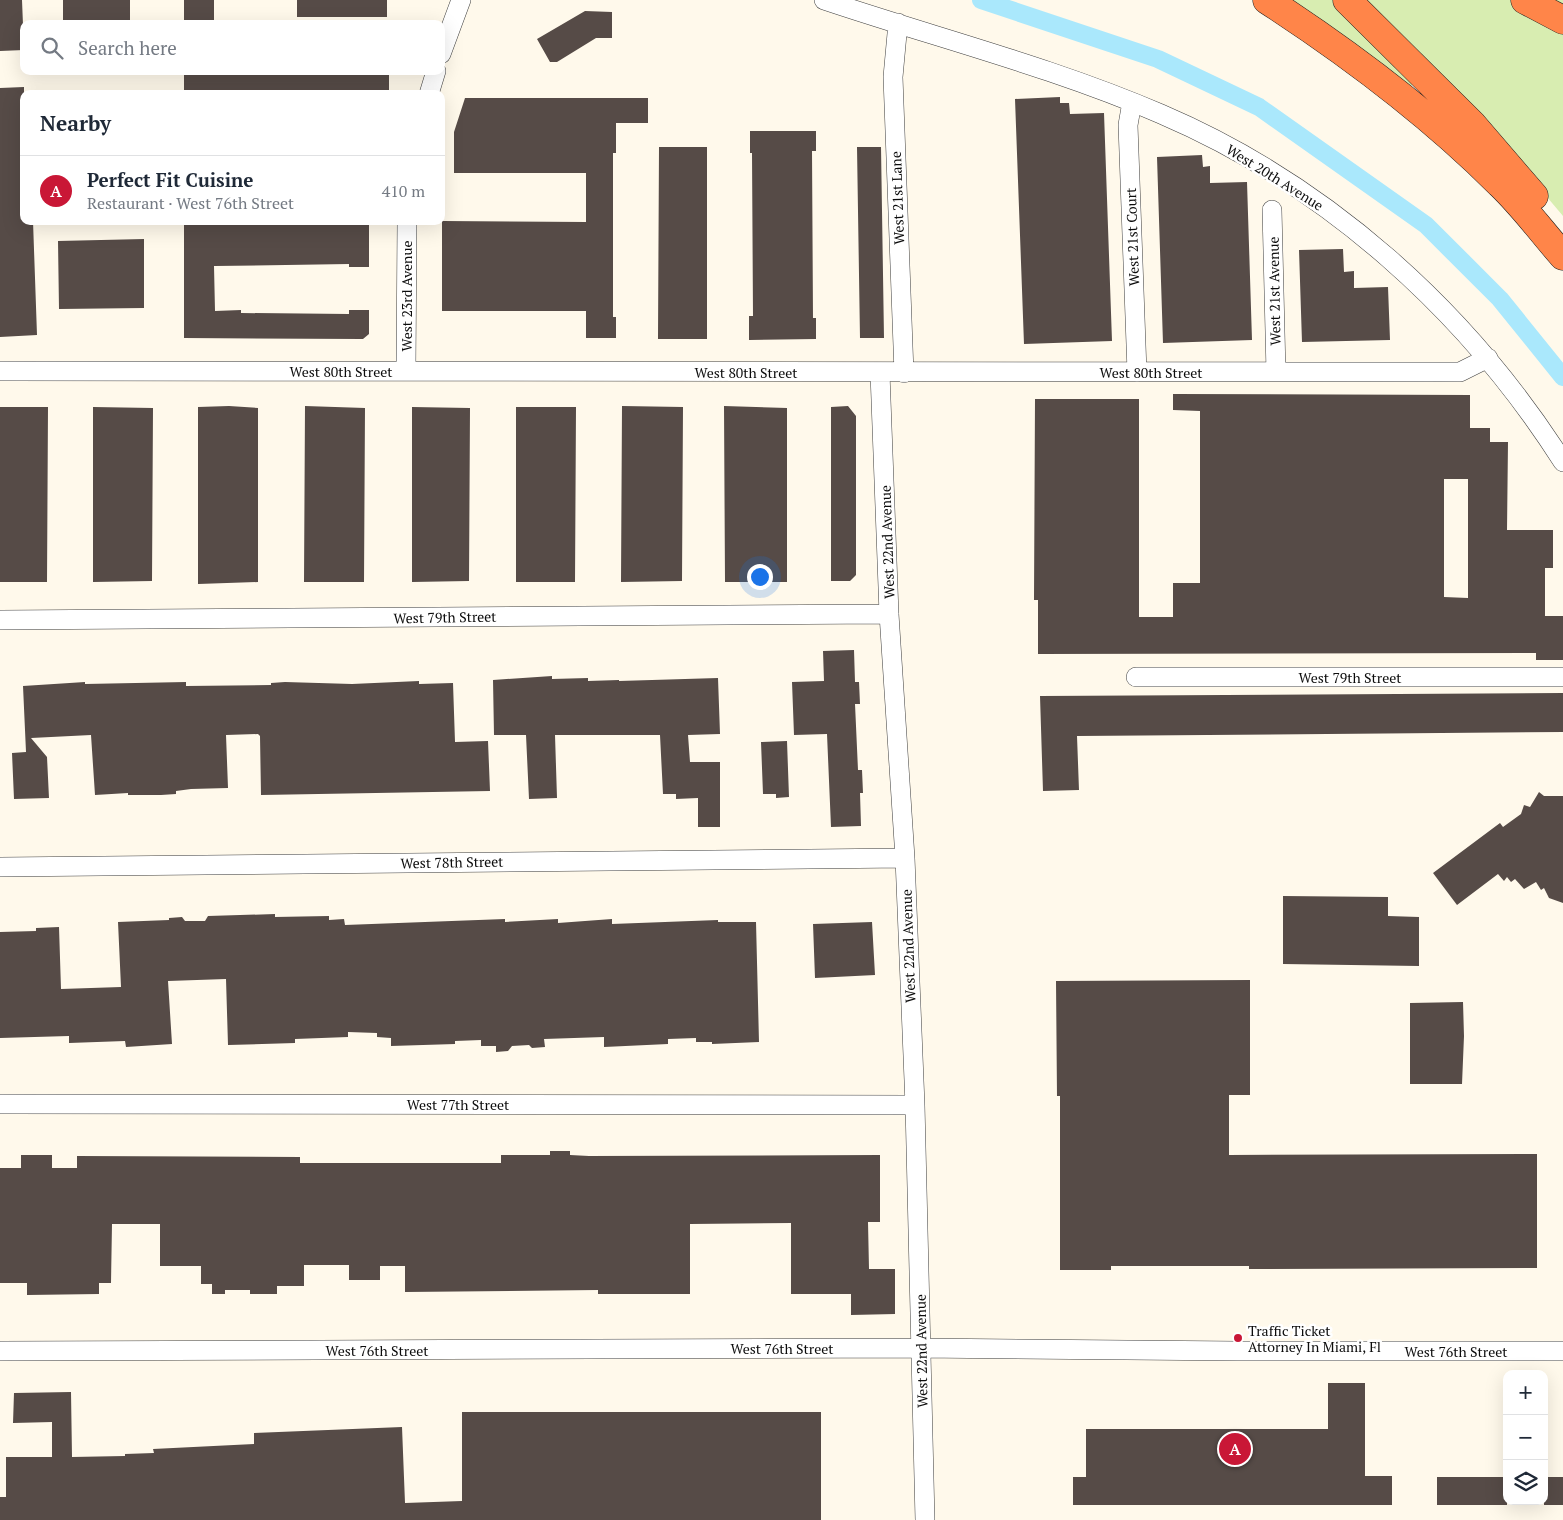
<!DOCTYPE html>
<html lang="en">
<head>
<meta charset="utf-8">
<style>
  :root { --surface:#fff; --page:#f2f2f3; --text:#1f2937; --muted:#747a83; --line:#e0e1e3; --accent:#c91736 }
  body { margin:0; font-family:"PT Serif",serif; background:var(--page); color:var(--text) }
  .controls { position:absolute; right:15px; bottom:15px; display:grid; overflow:hidden; border-radius:10px; box-shadow:0 5px 20px #0002 }
  .controls button { width:45px; height:45px; display:grid; place-items:center; padding:0; border:0; border-bottom:1px solid var(--line); background:var(--surface); color:var(--text); font:25px sans-serif }
  .you { position:absolute; left:759px; top:576px; width:18px; height:18px; margin:-12px; border:4px solid #fff; border-radius:50%; background:#1a73e8; box-shadow:0 0 0 8px #1a73e833 }
  .badge { display:grid; place-items:center; width:32px; height:32px; border-radius:50%; background:var(--accent); color:#fff; font-size:16px; font-weight:700 }
  .pin { position:absolute; translate:-50% -50%; border:2px solid #fff; box-shadow:0 1px 5px #0006 }
  .list { margin:0; padding:0; list-style:none }
  h2 { display:flex; justify-content:space-between; align-items:center; height:65px; margin:0; padding:0 20px; font-size:21px }
  h2 small { font-size:16px; font-weight:400; color:var(--muted) }
  .list li { display:grid; grid-template-columns:32px 1fr auto; gap:15px; align-items:center; box-sizing:border-box; height:70px; padding:0 20px; border-top:1px solid var(--line) }
  .list b { display:block; font-size:19px; white-space:nowrap }
  .list p { margin:0; font-size:16px; white-space:nowrap; color:var(--muted) }
  .list em { font-size:16px; font-style:normal; color:var(--muted) }
  .icon { flex:none; width:28px; height:28px; fill:none; stroke:currentColor; stroke-width:2; stroke-linecap:round; stroke-linejoin:round }
  .map { position:relative; flex:none; width:1563px; height:1520px; overflow:hidden }
  .search { position:absolute; background:var(--surface); box-shadow:0 5px 20px #0002; left:20px; top:20px; width:425px; height:55px; display:flex; align-items:center; gap:12px; box-sizing:border-box; padding:0 18px; border-radius:10px; color:var(--muted); font-size:19px }
  .panel { position:absolute; background:var(--surface); box-shadow:0 5px 20px #0002; left:20px; top:90px; width:425px; height:135px; border-radius:10px }
  .map>svg:first-child { display:block }
  .green { fill:#d8edb1 }
  .lines { fill:none; stroke-linecap:round; stroke-linejoin:round }
  .canal { stroke:#aae8fc; stroke-width:18 }
  .building { fill:#564b47; fill-rule:evenodd }
  .minor-casing { stroke:#3f3f3f; stroke-width:20 }
  .highway-casing { stroke:#1d1d1d; stroke-width:29 }
  .minor { stroke:#fff; stroke-width:19 }
  .highway { stroke:#ff8549; stroke-width:28 }
  .poi-dot { fill:#c91736; stroke:#fff; stroke-width:2 }
  .labels { text-anchor:middle; dominant-baseline:central; stroke-width:5; stroke-linejoin:round; paint-order:stroke }
  .street-label { font-size:14px; fill:#0c0c0c; stroke:#fff }
  .poi-label { font-size:14px; fill:#0c0c0c; stroke:#fff; text-anchor:start }
</style>
</head>
<body>
<div class="map">
<svg width="1563" height="1520" viewBox="0 0 1563 1520">
  <rect width="100%" height="100%" fill="#fff9eb"/>
  <path class="green" d="M 1289,0 L 1336,0 L 1415,82 L 1409,88 Z
    M 1364,0 L 1563,0 L 1563,216 L 1520,165 Z"/>
  <g class="lines">
    <path class="canal" d="M 981,0 L 1158,59 L 1259,107 L 1426,225 L 1500,299 L 1563,377"/>
  </g>
  <path class="building" d="M 0,0 L 22,0 L 24,50 L 0,51 Z
    M 63,0 L 130,0 L 130,24 L 63,24 Z
    M 184,0 L 214,0 L 214,24 L 184,24 Z
    M 297,0 L 387,0 L 387,17 L 297,17 Z
    M 585,11 L 612,12 L 612,38 L 596,38 L 557,62 L 550,62 L 537,39 Z
    M 184,71 L 389,71 L 389,94 L 184,94 Z
    M 24,87 L 24,221 L 33,221 L 37,335 L 0,337 L 0,88 Z
    M 1060,97 L 1060,103 L 1069,103 L 1070,114 L 1104,113 L 1112,341 L 1024,344 L 1015,99 Z
    M 465,98 L 648,98 L 648,123 L 616,123 L 616,153 L 613,153 L 613,317 L 616,317 L 616,338 L 586,338 L 586,311 L 442,311 L 442,221 L 586,222 L 586,173 L 454,173 L 454,132 Z
    M 750,131 L 816,131 L 816,151 L 812,151 L 813,318 L 816,318 L 816,339 L 749,340 L 749,316 L 753,316 L 752,153 L 750,153 Z
    M 659,147 L 707,147 L 707,339 L 658,339 Z
    M 857,147 L 881,147 L 884,338 L 860,338 Z
    M 1202,155 L 1203,167 L 1210,166 L 1210,183 L 1247,182 L 1252,340 L 1163,343 L 1157,157 Z
    M 184,221 L 369,221 L 369,267 L 349,267 L 349,264 L 214,266 L 215,311 L 241,310 L 241,313 L 349,314 L 349,310 L 369,310 L 369,334 L 363,339 L 184,338 Z
    M 144,239 L 144,308 L 59,309 L 58,241 Z
    M 1343,249 L 1344,272 L 1354,271 L 1354,288 L 1388,287 L 1390,340 L 1302,342 L 1299,250 Z
    M 1173,394 L 1470,395 L 1470,428 L 1490,428 L 1490,442 L 1508,442 L 1507,530 L 1553,530 L 1553,568 L 1545,568 L 1545,616 L 1563,616 L 1563,660 L 1536,660 L 1536,653 L 1038,654 L 1038,600 L 1034,600 L 1035,399 L 1139,399 L 1139,617 L 1173,617 L 1173,583 L 1200,583 L 1200,411 L 1173,410 ZM 1444,479 L 1468,479 L 1468,598 L 1444,597 Z
    M 229,406 L 258,408 L 258,582 L 198,584 L 198,407 Z
    M 305,406 L 365,408 L 364,582 L 304,582 Z
    M 622,406 L 683,407 L 682,581 L 621,582 Z
    M 724,406 L 787,408 L 787,582 L 725,582 Z
    M 848,406 L 856,416 L 856,575 L 850,581 L 831,581 L 831,407 Z
    M 0,407 L 48,407 L 47,582 L 0,582 Z
    M 93,407 L 153,408 L 152,581 L 93,582 Z
    M 412,407 L 470,408 L 469,581 L 412,582 Z
    M 516,407 L 576,407 L 575,582 L 516,582 Z
    M 854,650 L 855,682 L 859,682 L 860,704 L 855,704 L 858,770 L 862,770 L 863,793 L 860,793 L 861,826 L 831,827 L 827,734 L 794,735 L 792,682 L 824,681 L 823,651 Z
    M 552,676 L 552,679 L 588,678 L 588,681 L 619,680 L 619,681 L 718,678 L 720,734 L 688,735 L 690,762 L 720,762 L 720,827 L 698,827 L 698,798 L 676,799 L 676,794 L 663,794 L 660,735 L 555,735 L 557,798 L 529,799 L 526,735 L 494,735 L 493,680 Z
    M 419,681 L 419,684 L 453,683 L 455,742 L 488,741 L 490,791 L 261,795 L 260,736 L 258,734 L 226,735 L 228,788 L 191,789 L 176,791 L 176,794 L 161,795 L 128,795 L 128,793 L 95,795 L 91,735 L 31,738 L 47,757 L 49,798 L 14,799 L 12,753 L 26,752 L 23,686 L 85,682 L 85,684 L 186,682 L 186,686 L 271,685 L 271,683 L 285,682 L 352,684 Z
    M 1563,693 L 1563,732 L 1077,736 L 1079,790 L 1043,791 L 1040,696 Z
    M 787,741 L 789,797 L 776,798 L 776,794 L 763,794 L 761,742 Z
    M 1539,792 L 1544,796 L 1563,796 L 1563,903 L 1549,898 L 1544,888 L 1541,890 L 1536,882 L 1524,889 L 1515,879 L 1511,882 L 1507,877 L 1504,881 L 1498,874 L 1457,905 L 1433,873 L 1500,823 L 1503,827 L 1521,814 L 1524,805 L 1530,807 Z
    M 1283,896 L 1388,897 L 1388,916 L 1419,917 L 1419,966 L 1283,964 Z
    M 275,914 L 275,917 L 329,916 L 329,920 L 344,919 L 345,925 L 505,919 L 505,922 L 558,919 L 558,923 L 612,919 L 612,924 L 718,920 L 718,922 L 756,922 L 759,1042 L 712,1044 L 712,1042 L 696,1042 L 696,1038 L 668,1039 L 668,1044 L 604,1047 L 604,1037 L 544,1039 L 545,1047 L 532,1048 L 529,1045 L 512,1046 L 508,1051 L 496,1052 L 496,1046 L 481,1046 L 481,1040 L 455,1041 L 455,1044 L 391,1046 L 391,1038 L 377,1037 L 377,1033 L 348,1032 L 348,1037 L 295,1039 L 295,1043 L 228,1045 L 226,979 L 168,981 L 172,1044 L 126,1047 L 125,1041 L 69,1043 L 69,1036 L 0,1038 L 0,932 L 36,931 L 36,928 L 59,927 L 61,989 L 121,987 L 118,922 L 169,920 L 169,918 L 182,917 L 185,921 L 205,921 L 208,916 Z
    M 872,922 L 875,975 L 815,978 L 813,924 Z
    M 1250,980 L 1250,1095 L 1229,1095 L 1229,1155 L 1537,1154 L 1537,1268 L 1249,1269 L 1249,1266 L 1111,1266 L 1111,1270 L 1060,1270 L 1060,1096 L 1057,1096 L 1056,981 Z
    M 1463,1002 L 1464,1036 L 1462,1084 L 1410,1084 L 1410,1003 Z
    M 550,1151 L 570,1151 L 570,1155 L 589,1156 L 880,1155 L 880,1222 L 868,1222 L 869,1269 L 895,1269 L 895,1314 L 851,1315 L 851,1294 L 791,1294 L 791,1223 L 690,1224 L 690,1294 L 598,1294 L 598,1290 L 405,1292 L 405,1266 L 380,1266 L 380,1280 L 349,1280 L 349,1265 L 304,1265 L 304,1286 L 277,1286 L 277,1294 L 250,1294 L 250,1290 L 225,1290 L 225,1294 L 212,1294 L 212,1284 L 201,1284 L 201,1266 L 160,1266 L 160,1224 L 112,1224 L 111,1283 L 99,1283 L 99,1294 L 27,1295 L 27,1283 L 0,1283 L 0,1168 L 21,1168 L 21,1155 L 52,1155 L 52,1168 L 77,1168 L 77,1156 L 300,1157 L 300,1163 L 501,1163 L 501,1155 L 550,1155 Z
    M 1328,1383 L 1365,1383 L 1365,1476 L 1392,1476 L 1392,1505 L 1073,1505 L 1073,1477 L 1086,1477 L 1086,1429 L 1328,1429 Z
    M 71,1392 L 72,1457 L 125,1456 L 125,1454 L 154,1453 L 153,1449 L 254,1444 L 254,1433 L 402,1427 L 405,1503 L 462,1501 L 462,1412 L 821,1412 L 821,1520 L 0,1520 L 0,1497 L 6,1497 L 6,1457 L 52,1457 L 52,1422 L 13,1423 L 14,1393 Z
    M 1437,1477 L 1507,1477 L 1507,1505 L 1437,1505 Z
    M 1544,1477 L 1563,1477 L 1563,1505 L 1544,1505 Z"/>
  <g class="lines">
    <defs>
      <path id="minor" d="M 824,0 C 937,38 1052,67 1161,114 C 1327,185 1467,311 1563,462
        M 898,23 L 893,77 L 904,373
        M 441,54 L 461,0
        M 429,94 L 436,71
        M 1132,102 L 1128,125 L 1137,372
        M 1272,210 L 1276,372
        M 0,371 L 1460,372 L 1488,358
        M 406,371 L 407,221
        M 880,373 L 889,614 L 905,858 L 915,1105 L 925,1520
        M 0,620 L 889,614
        M 1136,677 L 1563,677
        M 0,867 L 905,858
        M 0,1104 L 915,1105
        M 0,1351 L 920,1348 L 1238,1351 L 1563,1351"/>
      <path id="highway" d="M 1267,0 C 1350,54 1430,114 1500,184 C 1523,206 1542,232 1563,256
        M 1347,0 L 1472,124 L 1534,196
        M 1525,0 L 1563,20"/>
    </defs>
    <use href="#minor" class="minor-casing"/>
    <use href="#highway" class="highway-casing"/>
    <use href="#minor" class="minor"/>
    <use href="#highway" class="highway"/>
  </g>
  <circle class="poi-dot" cx="1238" cy="1338" r="5"/>
  <g class="labels">
    <g class="street-label">
      <text transform="translate(1275 177) rotate(32)">West 20th Avenue</text>
      <text transform="translate(897 198) rotate(-92)">West 21st Lane</text>
      <text transform="translate(1132 237) rotate(-92)">West 21st Court</text>
      <text transform="translate(1274 291) rotate(-91)">West 21st Avenue</text>
      <text transform="translate(406 296) rotate(-90)">West 23rd Avenue</text>
      <text x="341" y="371">West 80th Street</text>
      <text x="746" y="372">West 80th Street</text>
      <text x="1151" y="372">West 80th Street</text>
      <text transform="translate(887 542) rotate(-92)">West 22nd Avenue</text>
      <text transform="translate(445 617) rotate(-1)">West 79th Street</text>
      <text x="1350" y="677">West 79th Street</text>
      <text transform="translate(452 862) rotate(-1)">West 78th Street</text>
      <text transform="translate(908 946) rotate(-92)">West 22nd Avenue</text>
      <text x="458" y="1104">West 77th Street</text>
      <text x="782" y="1348">West 76th Street</text>
      <text x="377" y="1350">West 76th Street</text>
      <text transform="translate(921 1351) rotate(-91)">West 22nd Avenue</text>
      <text x="1456" y="1351">West 76th Street</text>
    </g>
    <g class="poi-label">
      <text x="1248" y="1330">Traffic Ticket<tspan x="1248" dy="16">Attorney In Miami, Fl</tspan></text>
    </g>
  </g>
</svg>
<div class="controls">
<button>+</button>
<button>−</button>
<button><svg class="icon" aria-label="layers" viewBox="0 0 24 24"><path d="M12 4l9 5-9 5-9-5zM3 14l9 5 9-5"/></svg></button>
</div>
<div class="you"></div>
<div class="pin badge" style="left:1235px;top:1449px">A</div>
<div class="search"><svg class="icon" aria-label="search" viewBox="0 0 24 24"><circle cx="10" cy="10" r="6"/><path d="M15 15l6 6"/></svg>Search here</div>
<section class="panel">
<h2>Nearby<small></small></h2>
<ul class="list">
<li><span class="badge">A</span><div><b>Perfect Fit Cuisine</b><p>Restaurant · West 76th Street</p></div><em>410 m</em></li>
</ul>
</section>
</div>
</body>
</html>
